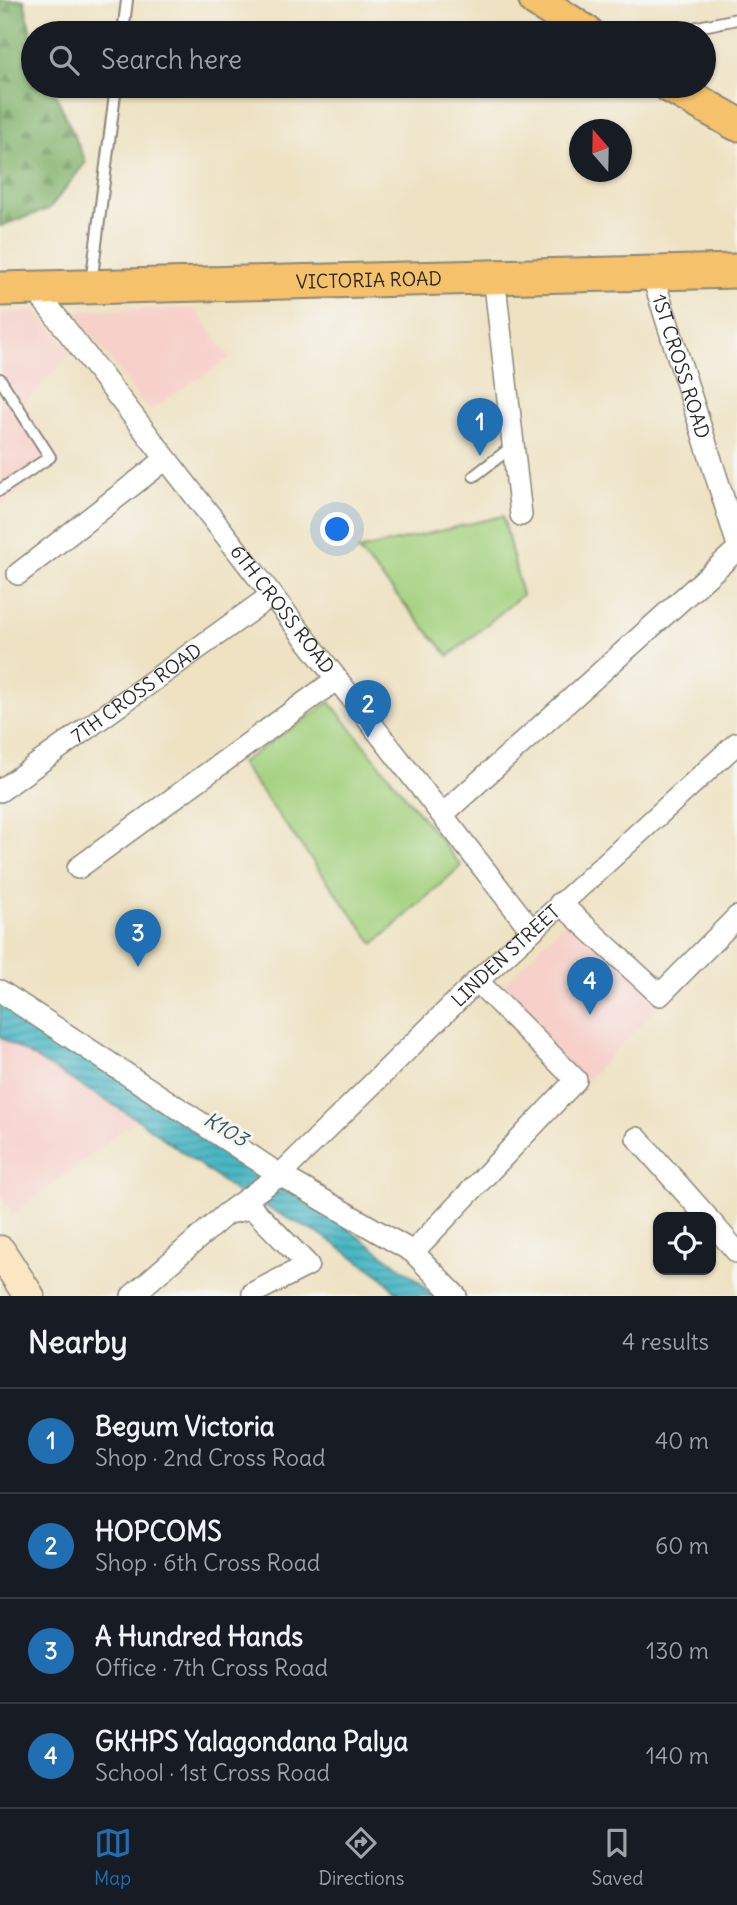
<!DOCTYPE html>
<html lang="en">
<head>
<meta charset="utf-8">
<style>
  :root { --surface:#171b24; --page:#20242c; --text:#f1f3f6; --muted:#9ea1a6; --line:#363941; --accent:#1f6fb2 }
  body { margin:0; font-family:Delius,sans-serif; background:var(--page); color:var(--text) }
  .controls { position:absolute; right:21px; bottom:21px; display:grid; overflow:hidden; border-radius:14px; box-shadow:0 2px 5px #0004 }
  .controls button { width:63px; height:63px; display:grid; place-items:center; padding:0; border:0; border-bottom:2px solid var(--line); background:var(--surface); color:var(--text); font:35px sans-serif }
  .compass { position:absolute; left:569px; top:119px; width:63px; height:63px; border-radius:50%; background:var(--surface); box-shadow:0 2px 5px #0004; rotate:340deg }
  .you { position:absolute; left:338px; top:530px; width:24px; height:24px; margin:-18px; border:5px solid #fff; border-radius:50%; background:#1a73e8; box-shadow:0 0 0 10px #1a73e833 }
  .badge { display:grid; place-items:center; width:46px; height:46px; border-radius:50%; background:var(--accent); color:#fff; font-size:23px; font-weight:700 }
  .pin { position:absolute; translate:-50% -58px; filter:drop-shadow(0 2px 4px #0008) }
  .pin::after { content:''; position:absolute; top:37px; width:24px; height:21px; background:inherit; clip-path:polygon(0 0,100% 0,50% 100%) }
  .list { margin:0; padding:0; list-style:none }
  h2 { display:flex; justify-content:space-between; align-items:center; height:91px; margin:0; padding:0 28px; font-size:30px }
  h2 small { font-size:23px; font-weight:400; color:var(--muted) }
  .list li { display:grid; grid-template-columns:46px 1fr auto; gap:21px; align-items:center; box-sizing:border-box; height:105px; padding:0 28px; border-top:2px solid var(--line) }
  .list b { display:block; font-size:26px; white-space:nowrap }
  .list p { margin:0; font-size:23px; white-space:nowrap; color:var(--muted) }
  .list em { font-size:23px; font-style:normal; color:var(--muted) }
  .icon { flex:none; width:38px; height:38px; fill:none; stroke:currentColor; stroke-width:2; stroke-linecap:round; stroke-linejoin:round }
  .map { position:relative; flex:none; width:737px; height:1296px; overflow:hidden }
  .search { position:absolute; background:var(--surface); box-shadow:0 2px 5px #0004; left:21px; right:21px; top:21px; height:77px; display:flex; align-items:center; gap:18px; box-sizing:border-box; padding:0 24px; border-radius:38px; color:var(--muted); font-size:26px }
  .sheet { height:511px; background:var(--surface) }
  nav { display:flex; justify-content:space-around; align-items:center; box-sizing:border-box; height:98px; border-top:2px solid var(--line); background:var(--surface); font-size:19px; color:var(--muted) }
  nav a { display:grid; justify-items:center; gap:4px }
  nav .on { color:var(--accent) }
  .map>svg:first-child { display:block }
  .built { fill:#f7d0ca }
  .green { fill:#a3d07d; stroke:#677e54; stroke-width:2 }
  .forest { fill:url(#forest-firs); stroke:#566e4c; stroke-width:2 }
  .water { fill:url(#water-rules); stroke:#3a7278; stroke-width:2 }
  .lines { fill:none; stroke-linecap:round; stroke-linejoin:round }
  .lane-casing { stroke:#8c8677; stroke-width:14 }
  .street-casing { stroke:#8c8677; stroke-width:24 }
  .secondary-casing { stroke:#8c8677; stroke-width:33 }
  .primary-casing { stroke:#8c8677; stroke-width:37 }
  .lane { stroke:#fff; stroke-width:10 }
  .street { stroke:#fff; stroke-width:21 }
  .secondary { stroke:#fbe6c4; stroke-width:30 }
  .primary { stroke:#f5c16b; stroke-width:33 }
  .labels { text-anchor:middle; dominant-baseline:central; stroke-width:6; stroke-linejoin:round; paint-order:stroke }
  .street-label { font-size:19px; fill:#2b2b2b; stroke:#f6f6f2 }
  .water-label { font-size:21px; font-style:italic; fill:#365c61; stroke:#f6f6f2 }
</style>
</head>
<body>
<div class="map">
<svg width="737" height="1296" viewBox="0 0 737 1296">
  <defs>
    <pattern id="forest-firs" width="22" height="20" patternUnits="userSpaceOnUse" patternTransform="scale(1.75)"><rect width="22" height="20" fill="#82b26c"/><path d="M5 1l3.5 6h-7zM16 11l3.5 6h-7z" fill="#6b9159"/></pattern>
    <pattern id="water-rules" width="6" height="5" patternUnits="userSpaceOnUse" patternTransform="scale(1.75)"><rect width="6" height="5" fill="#4ab8c5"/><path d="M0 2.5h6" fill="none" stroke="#3e96a0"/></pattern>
  </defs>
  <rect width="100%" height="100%" fill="#f6f6f2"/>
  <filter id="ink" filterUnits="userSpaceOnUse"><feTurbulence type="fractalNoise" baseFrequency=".0143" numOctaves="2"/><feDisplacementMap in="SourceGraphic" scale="14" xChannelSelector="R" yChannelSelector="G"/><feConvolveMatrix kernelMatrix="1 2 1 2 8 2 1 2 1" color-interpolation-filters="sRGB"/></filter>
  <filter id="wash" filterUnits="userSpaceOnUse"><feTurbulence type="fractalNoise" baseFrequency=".00686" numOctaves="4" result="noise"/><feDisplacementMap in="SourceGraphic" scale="28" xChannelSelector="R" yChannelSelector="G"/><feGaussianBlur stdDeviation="1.57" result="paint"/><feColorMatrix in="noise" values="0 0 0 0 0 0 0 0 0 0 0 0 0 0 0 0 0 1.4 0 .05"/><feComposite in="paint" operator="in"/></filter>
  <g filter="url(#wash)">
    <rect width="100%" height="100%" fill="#eee2c3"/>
    <path class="built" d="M 194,308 L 230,358 L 149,411 L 74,311 Z
      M 36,311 L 72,352 L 23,404 L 61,462 L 0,504 L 0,313 Z
      M 570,916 L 661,1004 L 585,1082 L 494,995 Z
      M 0,1037 L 137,1119 L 13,1215 L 0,1194 Z"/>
    <path class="green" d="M 503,516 L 522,595 L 449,656 L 358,550 Z
      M 330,702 L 461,866 L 374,944 L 240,763 Z"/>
    <path class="forest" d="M 0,0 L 24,0 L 33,43 L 33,86 L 52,86 L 86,162 L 49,209 L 0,226 Z"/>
    <path class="water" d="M 0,1000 L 263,1166 L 416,1279 L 433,1296 L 400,1296 L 381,1276 L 323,1236 L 235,1191 L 137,1119 L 0,1037 Z"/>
  </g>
  <g filter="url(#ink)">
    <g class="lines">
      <defs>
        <path id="lane" d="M 688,29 L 737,19
          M 123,33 L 127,0
          M 91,284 L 116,86
          M 0,379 L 50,457 L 0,490
          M 474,476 L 513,446"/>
        <g id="street">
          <path id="s1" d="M 651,271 L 737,542"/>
          <path d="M 494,275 L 521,515"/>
          <path id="s2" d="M 34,288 L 532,931"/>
          <path d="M 18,574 L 166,459"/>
          <path id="s3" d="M 0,791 L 272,595"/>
          <path d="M 442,815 L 737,550"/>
          <path d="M 78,868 L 337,679"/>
          <path d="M 560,903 L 660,995 L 737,917"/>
          <path d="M 0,991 L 280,1175 L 413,1252 L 456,1296"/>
          <path d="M 637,1138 L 707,1217"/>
          <path d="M 229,1213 L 252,1208 L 308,1265 L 253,1293"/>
          <path d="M 711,1222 L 737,1252"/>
          <path d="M 413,1252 L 576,1080 L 477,981"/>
          <path id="s4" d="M 132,1296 L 227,1213 L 280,1175 L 477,981 L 737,743"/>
        </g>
        <path id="secondary" d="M 0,1251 L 29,1296"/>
        <g id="primary">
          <path d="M 536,0 L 587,33"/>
          <path d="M 670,86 L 737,124"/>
          <path id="s5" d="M 0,289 L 737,271"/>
        </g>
      </defs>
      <use href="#lane" class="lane-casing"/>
      <use href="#street" class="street-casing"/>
      <use href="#secondary" class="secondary-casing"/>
      <use href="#primary" class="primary-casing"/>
      <use href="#lane" class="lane"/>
      <use href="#street" class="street"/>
      <use href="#secondary" class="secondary"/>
      <use href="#primary" class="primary"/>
    </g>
  </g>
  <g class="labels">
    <g class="street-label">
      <text stroke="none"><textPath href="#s5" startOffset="369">VICTORIA ROAD</textPath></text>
      <text stroke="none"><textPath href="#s1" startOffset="100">1ST CROSS ROAD</textPath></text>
      <text stroke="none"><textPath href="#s2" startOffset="406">6TH CROSS ROAD</textPath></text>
      <text stroke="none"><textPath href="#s3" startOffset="168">7TH CROSS ROAD</textPath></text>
      <text stroke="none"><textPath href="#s4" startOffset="506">LINDEN STREET</textPath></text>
    </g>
    <g class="water-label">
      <text transform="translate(226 1129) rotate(31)">K103</text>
    </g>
  </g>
</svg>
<div class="controls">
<button><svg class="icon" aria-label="locate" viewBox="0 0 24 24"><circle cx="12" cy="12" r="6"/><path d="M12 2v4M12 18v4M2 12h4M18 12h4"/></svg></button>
</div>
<svg class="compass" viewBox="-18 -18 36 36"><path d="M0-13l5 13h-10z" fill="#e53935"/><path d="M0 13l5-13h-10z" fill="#9ea1a6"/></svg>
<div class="you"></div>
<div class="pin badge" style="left:480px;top:456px">1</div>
<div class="pin badge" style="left:368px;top:738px">2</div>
<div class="pin badge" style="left:138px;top:967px">3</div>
<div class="pin badge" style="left:590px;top:1015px">4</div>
<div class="search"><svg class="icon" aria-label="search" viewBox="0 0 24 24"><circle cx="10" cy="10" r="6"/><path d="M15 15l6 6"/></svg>Search here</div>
</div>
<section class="sheet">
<h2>Nearby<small>4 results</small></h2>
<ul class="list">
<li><span class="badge">1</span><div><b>Begum Victoria</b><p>Shop · 2nd Cross Road</p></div><em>40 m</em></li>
<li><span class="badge">2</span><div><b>HOPCOMS</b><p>Shop · 6th Cross Road</p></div><em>60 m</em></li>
<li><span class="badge">3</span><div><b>A Hundred Hands</b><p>Office · 7th Cross Road</p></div><em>130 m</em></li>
<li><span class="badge">4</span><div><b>GKHPS Yalagondana Palya</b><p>School · 1st Cross Road</p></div><em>140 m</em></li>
</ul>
</section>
<nav>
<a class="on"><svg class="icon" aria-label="map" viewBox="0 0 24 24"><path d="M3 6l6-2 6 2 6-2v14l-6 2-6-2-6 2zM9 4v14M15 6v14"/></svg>Map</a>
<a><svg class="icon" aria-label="directions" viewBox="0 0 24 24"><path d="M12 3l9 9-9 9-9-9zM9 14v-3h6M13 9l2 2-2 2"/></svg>Directions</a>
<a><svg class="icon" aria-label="saved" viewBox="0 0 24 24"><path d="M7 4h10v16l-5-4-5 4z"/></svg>Saved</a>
</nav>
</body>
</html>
